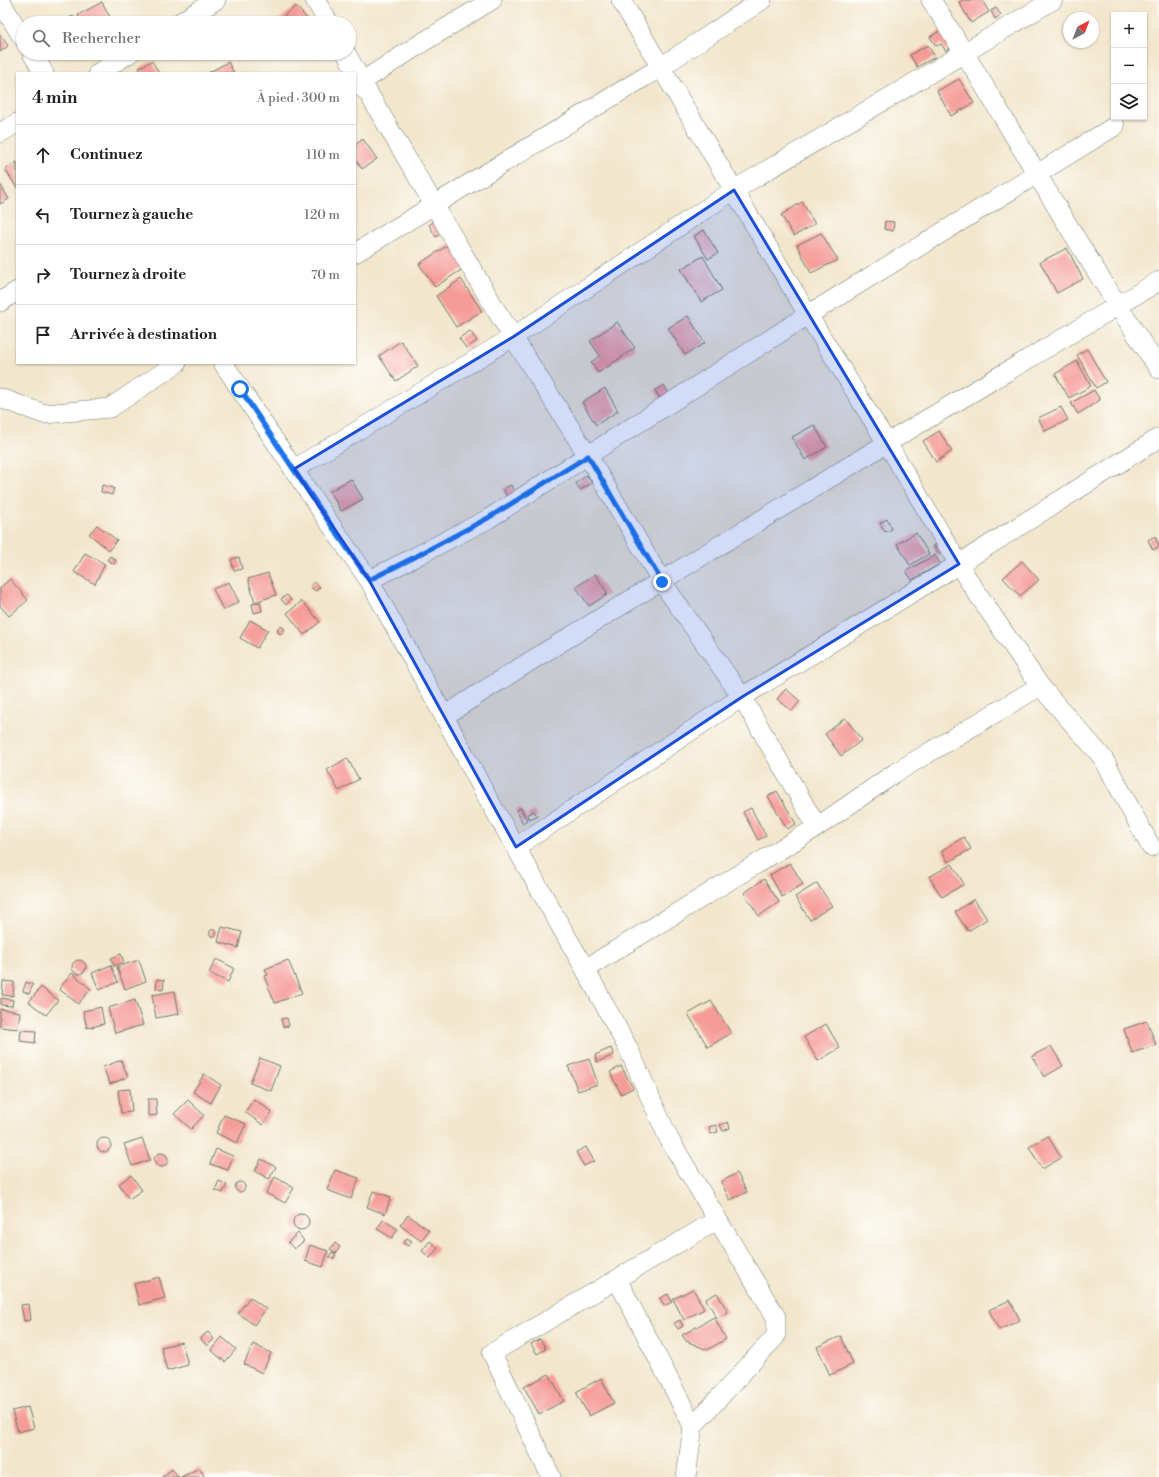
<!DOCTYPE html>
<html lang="fr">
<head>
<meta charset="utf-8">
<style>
  :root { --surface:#fff; --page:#f2f2f2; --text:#202124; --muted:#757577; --line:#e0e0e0 }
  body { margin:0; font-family:"Libre Bodoni",serif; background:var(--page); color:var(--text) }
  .controls { position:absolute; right:12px; top:12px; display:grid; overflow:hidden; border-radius:0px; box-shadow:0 1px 3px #0004 }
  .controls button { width:36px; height:36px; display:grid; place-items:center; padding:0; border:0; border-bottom:1px solid var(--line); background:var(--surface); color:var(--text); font:20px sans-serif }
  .compass { position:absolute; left:1063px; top:12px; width:36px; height:36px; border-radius:50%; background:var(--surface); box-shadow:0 1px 3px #0004; rotate:42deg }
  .stop { position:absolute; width:12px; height:12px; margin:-9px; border:3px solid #1a73e8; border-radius:50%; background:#fff }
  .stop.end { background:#1a73e8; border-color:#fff; box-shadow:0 1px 4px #0008 }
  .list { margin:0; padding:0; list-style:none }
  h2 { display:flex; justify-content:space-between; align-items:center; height:52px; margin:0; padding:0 16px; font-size:17px }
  h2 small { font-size:13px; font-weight:400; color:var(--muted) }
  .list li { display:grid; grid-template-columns:26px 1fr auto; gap:12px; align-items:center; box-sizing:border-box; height:60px; padding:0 16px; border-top:1px solid var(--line) }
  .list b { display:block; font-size:15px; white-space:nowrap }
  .list em { font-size:13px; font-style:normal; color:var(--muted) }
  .icon { flex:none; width:22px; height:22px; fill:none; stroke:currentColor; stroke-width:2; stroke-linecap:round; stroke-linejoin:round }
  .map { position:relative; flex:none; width:1159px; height:1477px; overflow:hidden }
  .search { position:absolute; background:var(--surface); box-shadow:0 1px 3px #0004; left:16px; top:16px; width:340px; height:44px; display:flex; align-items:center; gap:10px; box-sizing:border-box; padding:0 14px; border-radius:22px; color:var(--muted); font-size:15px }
  .panel { position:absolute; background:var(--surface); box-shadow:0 1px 3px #0004; left:16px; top:72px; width:340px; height:292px; border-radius:0px }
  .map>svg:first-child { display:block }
  .building { fill:#f59c99 }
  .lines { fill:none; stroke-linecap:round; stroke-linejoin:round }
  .minor-casing { stroke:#697869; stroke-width:20 }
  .minor { stroke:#fff; stroke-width:19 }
  .route { stroke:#1a73e8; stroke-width:5 }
  .marked { fill:#1d4ed8; fill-opacity:0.2; stroke:#1d4ed8; stroke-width:3; stroke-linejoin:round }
</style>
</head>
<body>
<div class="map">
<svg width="1159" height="1477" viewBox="0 0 1159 1477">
  <rect width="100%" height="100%" fill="#fdfcf7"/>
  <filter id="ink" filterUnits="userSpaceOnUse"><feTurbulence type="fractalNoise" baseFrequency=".025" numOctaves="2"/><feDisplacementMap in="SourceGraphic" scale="8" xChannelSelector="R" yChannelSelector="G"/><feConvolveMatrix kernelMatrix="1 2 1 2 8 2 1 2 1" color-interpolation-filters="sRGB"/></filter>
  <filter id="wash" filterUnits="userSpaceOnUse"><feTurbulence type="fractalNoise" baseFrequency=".012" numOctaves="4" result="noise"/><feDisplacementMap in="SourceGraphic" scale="16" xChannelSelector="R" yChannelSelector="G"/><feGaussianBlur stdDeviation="0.9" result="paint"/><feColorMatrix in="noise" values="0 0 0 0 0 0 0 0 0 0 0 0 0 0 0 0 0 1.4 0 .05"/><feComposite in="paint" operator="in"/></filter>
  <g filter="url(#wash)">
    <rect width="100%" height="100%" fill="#f2e6cc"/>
    <g id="blocks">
      <path class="building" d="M 963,0 L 982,0 L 989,12 L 971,23 L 959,2 Z
        M 102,2 L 113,23 L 82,23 L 78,15 Z
        M 296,6 L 311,23 L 275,23 Z
        M 996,8 L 1001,15 L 995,19 L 991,11 Z
        M 73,16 L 77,23 L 59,23 Z
        M 941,30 L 952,47 L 946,51 L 941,44 L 936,46 L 930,37 Z
        M 0,34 L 8,46 L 0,52 Z
        M 928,45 L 935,57 L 917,67 L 910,55 Z
        M 152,61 L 159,73 L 142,73 L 139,68 Z
        M 228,62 L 234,73 L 208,73 Z
        M 959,79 L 974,103 L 951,116 L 937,91 Z
        M 363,139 L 377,159 L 362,169 L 355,159 L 355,145 Z
        M 17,162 L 17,188 L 5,169 Z
        M 0,184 L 9,199 L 0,204 Z
        M 802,202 L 815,224 L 794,236 L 781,215 Z
        M 437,219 L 445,231 L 436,237 L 429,225 Z
        M 885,221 L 894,222 L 893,231 L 884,229 Z
        M 704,230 L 718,253 L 708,259 L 694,236 Z
        M 821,233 L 838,260 L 811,273 L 797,245 Z
        M 451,243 L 466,267 L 435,287 L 419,264 Z
        M 1067,248 L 1083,279 L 1057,293 L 1040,262 Z
        M 703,256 L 722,290 L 701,302 L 681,269 Z
        M 461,279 L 482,311 L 456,327 L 436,296 Z
        M 688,316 L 705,343 L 685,355 L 668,328 Z
        M 617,322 L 635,348 L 598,373 L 591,362 L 600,356 L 590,341 Z
        M 470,331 L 477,341 L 466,348 L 459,338 Z
        M 401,341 L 418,366 L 396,381 L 379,356 Z
        M 1087,349 L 1106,382 L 1096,388 L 1077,355 Z
        M 1077,361 L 1091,386 L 1069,398 L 1055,374 Z
        M 664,385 L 671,397 L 662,402 L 655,390 Z
        M 605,388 L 618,411 L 596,425 L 582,402 Z
        M 1094,390 L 1100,400 L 1078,414 L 1071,403 Z
        M 1061,407 L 1068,420 L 1045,431 L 1038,418 Z
        M 814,425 L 827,447 L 805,460 L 792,437 Z
        M 939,431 L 952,451 L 936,462 L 923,441 Z
        M 587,475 L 592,483 L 580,490 L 576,483 Z
        M 351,479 L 363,499 L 341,511 L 330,491 Z
        M 102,485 L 114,488 L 112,495 L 101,492 Z
        M 511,485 L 516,495 L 508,499 L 503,489 Z
        M 887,519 L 892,529 L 885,532 L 880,523 Z
        M 97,525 L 117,540 L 109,550 L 89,534 Z
        M 916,533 L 929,554 L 910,565 L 897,544 Z
        M 1155,536 L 1159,546 L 1153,550 L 1148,540 Z
        M 940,542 L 945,551 L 939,555 L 933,546 Z
        M 85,553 L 105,564 L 95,584 L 74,572 Z
        M 935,555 L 940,564 L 912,580 L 906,571 Z
        M 110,556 L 116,560 L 114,564 L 107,560 Z
        M 239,557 L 242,569 L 234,571 L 231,559 Z
        M 1022,561 L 1039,580 L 1020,596 L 1003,578 Z
        M 268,573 L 276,595 L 255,602 L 248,579 Z
        M 595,574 L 608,594 L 589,606 L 576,587 Z
        M 10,579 L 28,600 L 9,616 L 0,606 L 0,588 Z
        M 229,582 L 239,602 L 223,610 L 213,589 Z
        M 314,582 L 320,587 L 316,591 L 310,587 Z
        M 287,595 L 291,600 L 286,605 L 281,599 Z
        M 302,601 L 320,622 L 304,635 L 287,613 Z
        M 260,602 L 262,611 L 254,613 L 252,604 Z
        M 250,620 L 268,630 L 257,648 L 240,638 Z
        M277.5 630a3.5 3.5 0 1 1 7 0a3.5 3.5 0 1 1-7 0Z
        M 786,689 L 800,701 L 792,711 L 777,699 Z
        M 845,718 L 862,740 L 841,756 L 825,734 Z
        M 347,758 L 359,779 L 339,791 L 327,770 Z
        M 777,791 L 796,824 L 787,829 L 768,796 Z
        M 521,808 L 527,820 L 523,823 L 516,810 Z
        M 751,808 L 766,836 L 758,840 L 743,812 Z
        M 534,811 L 537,816 L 529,819 L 527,815 Z
        M 964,837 L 971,849 L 948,862 L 942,850 Z
        M 790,863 L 803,884 L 782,897 L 770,875 Z
        M 952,864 L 964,884 L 942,897 L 929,877 Z
        M 764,879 L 779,902 L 759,916 L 744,893 Z
        M 817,883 L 832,906 L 810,920 L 795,897 Z
        M 974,899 L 987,919 L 968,931 L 955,912 Z
        M 222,927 L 242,932 L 238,948 L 218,942 Z
        M209.5 933a3.5 3.5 0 1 1 7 0a3.5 3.5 0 1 1-7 0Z
        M 121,954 L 124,962 L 114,966 L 111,958 Z
        M 216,959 L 234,968 L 228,982 L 209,973 Z
        M 139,960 L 146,981 L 125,989 L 117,967 Z
        M 288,960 L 302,993 L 275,1003 L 264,976 L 268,975 L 265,969 Z
        M72 967a7 7 0 1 1 14 0a7 7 0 1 1-14 0Z
        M 111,965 L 118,982 L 99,990 L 92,973 Z
        M 72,973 L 91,989 L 78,1004 L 59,989 Z
        M 157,979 L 164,980 L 163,990 L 156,989 Z
        M 3,981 L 14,982 L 13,996 L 2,995 Z
        M 26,982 L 33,985 L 29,994 L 23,991 Z
        M 41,987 L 58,1000 L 46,1015 L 29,1002 Z
        M 175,991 L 179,1014 L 156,1018 L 152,995 Z
        M 1,998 L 13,1000 L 12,1006 L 1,1005 Z
        M 135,1000 L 143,1025 L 115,1033 L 108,1008 Z
        M 711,1001 L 731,1033 L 708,1047 L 688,1014 Z
        M 101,1007 L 104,1024 L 87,1028 L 83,1011 Z
        M 0,1009 L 20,1012 L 18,1029 L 0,1027 Z
        M 287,1018 L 289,1026 L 283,1027 L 281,1019 Z
        M 1147,1021 L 1156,1045 L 1132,1053 L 1124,1029 Z
        M 826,1024 L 840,1048 L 818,1061 L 804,1037 Z
        M 21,1030 L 36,1031 L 35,1043 L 20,1041 Z
        M 1051,1046 L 1063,1066 L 1044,1077 L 1032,1056 Z
        M 611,1048 L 614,1055 L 597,1062 L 595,1055 Z
        M 260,1058 L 280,1066 L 271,1091 L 250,1083 Z
        M 589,1059 L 598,1084 L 578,1091 L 568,1066 Z
        M 121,1060 L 128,1077 L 110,1084 L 103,1067 Z
        M 621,1066 L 633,1088 L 621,1094 L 610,1072 Z
        M 204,1074 L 221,1085 L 211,1103 L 193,1092 Z
        M 130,1089 L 132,1112 L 121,1113 L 118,1090 Z
        M 148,1099 L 156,1099 L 157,1115 L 148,1116 Z
        M 254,1099 L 272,1112 L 263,1125 L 245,1112 Z
        M 188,1100 L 204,1115 L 191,1129 L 174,1114 Z
        M 224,1115 L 246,1124 L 237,1143 L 216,1133 Z
        M 728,1122 L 730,1128 L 723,1131 L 720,1125 Z
        M 716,1125 L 718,1132 L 710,1134 L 709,1127 Z
        M 1048,1136 L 1061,1158 L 1042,1169 L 1029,1147 Z
        M97 1145a7 7 0 1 1 14 0a7 7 0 1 1-14 0Z
        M 142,1138 L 150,1160 L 132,1166 L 124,1144 Z
        M 586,1147 L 594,1161 L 584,1166 L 576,1152 Z
        M 216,1149 L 233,1156 L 228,1170 L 210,1164 Z
        M154 1160a7 7 0 1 1 14 0a7 7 0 1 1-14 0Z
        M 261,1159 L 276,1167 L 269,1179 L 255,1171 Z
        M 335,1170 L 359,1178 L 351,1199 L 327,1190 Z
        M 737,1173 L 747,1192 L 730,1200 L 721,1182 Z
        M 131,1175 L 142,1190 L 129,1199 L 119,1184 Z
        M 275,1177 L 294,1188 L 285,1203 L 266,1193 Z
        M 219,1181 L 227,1185 L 223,1193 L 215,1190 Z
        M235 1187a5 5 0 1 1 10 0a5 5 0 1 1-10 0Z
        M 373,1191 L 391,1197 L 385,1214 L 367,1207 Z
        M293 1222a8 8 0 1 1 16 0a8 8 0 1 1-16 0Z
        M 408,1215 L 429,1230 L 421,1241 L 400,1225 Z
        M 383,1220 L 398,1229 L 392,1238 L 377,1229 Z
        M 298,1233 L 304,1241 L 294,1249 L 288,1242 Z
        M 407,1238 L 412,1241 L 408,1246 L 403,1243 Z
        M 430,1241 L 438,1248 L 430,1258 L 422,1251 Z
        M 335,1243 L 340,1247 L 336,1253 L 330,1249 Z
        M 310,1245 L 328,1251 L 323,1267 L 305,1261 Z
        M 332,1252 L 336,1254 L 333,1259 L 329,1257 Z
        M 159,1277 L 165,1298 L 139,1305 L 134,1284 Z
        M 693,1289 L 704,1309 L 684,1320 L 673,1299 Z
        M 717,1293 L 728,1312 L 717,1318 L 706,1299 Z
        M 668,1294 L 672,1302 L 664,1306 L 660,1298 Z
        M 250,1297 L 266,1309 L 254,1325 L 238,1313 Z
        M 1010,1300 L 1020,1320 L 999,1330 L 989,1310 Z
        M 29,1304 L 31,1320 L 24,1321 L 21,1305 Z
        M 714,1317 L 726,1339 L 707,1350 L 686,1341 L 682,1335 Z
        M 680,1320 L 683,1326 L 678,1329 L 674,1323 Z
        M 208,1332 L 214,1339 L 207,1346 L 200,1338 Z
        M 841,1336 L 853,1364 L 830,1375 L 817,1347 Z
        M 222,1337 L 236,1349 L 225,1362 L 211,1350 Z
        M 540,1339 L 546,1349 L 537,1354 L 531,1344 Z
        M 182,1342 L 188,1365 L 167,1371 L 161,1347 Z
        M 253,1344 L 271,1353 L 262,1373 L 244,1364 Z
        M 549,1374 L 564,1401 L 539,1414 L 524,1387 Z
        M 601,1378 L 614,1403 L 589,1416 L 576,1392 Z
        M 28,1407 L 34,1428 L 18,1432 L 12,1411 Z
        M 199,1468 L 205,1477 L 181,1477 Z
        M 172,1469 L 179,1477 L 162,1477 Z"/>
    </g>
  </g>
  <g filter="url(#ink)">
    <use href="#blocks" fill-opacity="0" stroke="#697869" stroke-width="1"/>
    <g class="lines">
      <defs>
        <path id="minor" d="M 315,0 L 329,23
          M 621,0 L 808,315 L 887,443 L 967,578 L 1040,686 L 1103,758 L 1151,847
          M 931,0 C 968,57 1002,116 1037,174 C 1076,240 1117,305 1159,369
          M 0,1 L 23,38
          M 179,23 L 216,0
          M 32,53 L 44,73
          M 346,53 L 367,91
          M 98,73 L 130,53
          M 358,85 L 367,91 L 496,310 L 588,456 L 662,582 L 742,697 L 817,827 L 895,773 L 1040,686
          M 355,86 L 420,44 L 492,0
          M 0,133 L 17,123
          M 355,253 L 661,67 L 762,0
          M 0,302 L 17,291
          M 223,363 L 320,509 L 369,580 L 444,716 L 486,795 L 585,969 L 628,1048 L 669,1139 L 776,1317 L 776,1336 L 693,1426 L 686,1477
          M 0,398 L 44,414 L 110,408 L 177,363
          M 294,469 L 513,337 L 734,190 L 1053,0
          M 369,580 L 411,559 L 488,519 L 808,315 L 1115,126
          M 444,716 L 532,660 L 887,443 L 1159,281
          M 516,847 L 742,697 L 959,564 L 1159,438
          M 585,969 L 817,827
          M 617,1279 L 693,1426
          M 551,1477 L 492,1353 L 717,1220"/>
      </defs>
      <use href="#minor" class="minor-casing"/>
      <use href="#minor" class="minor"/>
    </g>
  </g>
  <g class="lines" filter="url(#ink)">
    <path class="route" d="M 240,389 L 320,509 L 369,580 L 411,559 L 488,518 L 588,456 L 662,582"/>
  </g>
  <path class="marked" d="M 734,190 L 959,564 L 742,697 L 516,847 L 369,580 L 294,469 L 513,337 Z"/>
</svg>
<div class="controls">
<button>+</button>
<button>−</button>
<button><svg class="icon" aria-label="layers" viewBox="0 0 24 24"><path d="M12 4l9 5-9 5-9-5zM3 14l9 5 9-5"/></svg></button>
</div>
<svg class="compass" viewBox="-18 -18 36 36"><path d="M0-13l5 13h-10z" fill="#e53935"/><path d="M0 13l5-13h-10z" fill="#757577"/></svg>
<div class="stop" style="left:240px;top:389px"></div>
<div class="stop end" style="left:662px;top:582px"></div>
<div class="search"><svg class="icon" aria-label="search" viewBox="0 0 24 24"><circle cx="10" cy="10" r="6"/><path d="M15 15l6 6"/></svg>Rechercher</div>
<section class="panel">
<h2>4 min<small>À pied · 300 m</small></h2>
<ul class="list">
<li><svg class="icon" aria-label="ahead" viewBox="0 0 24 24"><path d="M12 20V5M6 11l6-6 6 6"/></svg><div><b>Continuez</b></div><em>110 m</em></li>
<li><svg class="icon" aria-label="left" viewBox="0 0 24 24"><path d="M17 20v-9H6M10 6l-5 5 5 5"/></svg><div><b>Tournez à gauche</b></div><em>120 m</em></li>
<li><svg class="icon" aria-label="right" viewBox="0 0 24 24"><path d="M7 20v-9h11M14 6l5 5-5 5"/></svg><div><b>Tournez à droite</b></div><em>70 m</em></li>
<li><svg class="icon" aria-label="arrive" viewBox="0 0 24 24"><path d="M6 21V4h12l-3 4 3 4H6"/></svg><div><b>Arrivée à destination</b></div></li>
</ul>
</section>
</div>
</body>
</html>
